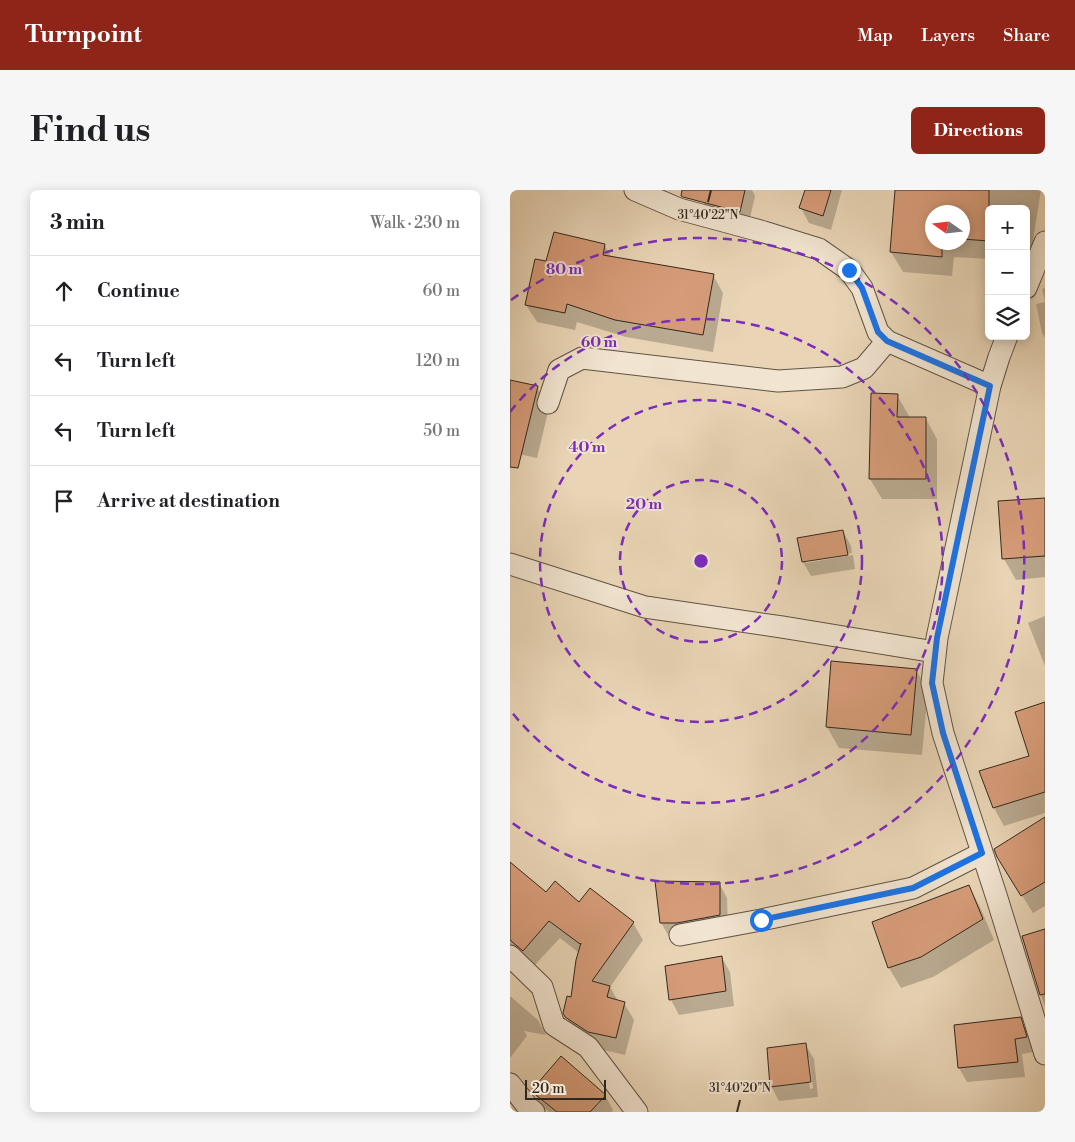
<!DOCTYPE html>
<html lang="en">
<head>
<meta charset="utf-8">
<style>
  :root { --surface:#fff; --page:#f6f6f6; --text:#202124; --muted:#757577; --line:#e0e0e0; --accent:#8f2418 }
  body { margin:0; font-family:"Libre Bodoni",serif; background:var(--page); color:var(--text) }
  .controls { position:absolute; right:15px; top:15px; display:grid; overflow:hidden; border-radius:8px; box-shadow:0 2px 12px #0003 }
  .controls button { width:45px; height:45px; display:grid; place-items:center; padding:0; border:0; border-bottom:1px solid var(--line); background:var(--surface); color:var(--text); font:25px sans-serif }
  .compass { position:absolute; left:415px; top:15px; width:45px; height:45px; border-radius:50%; background:var(--surface); box-shadow:0 2px 12px #0003; rotate:284deg }
  .scale { position:absolute; left:15px; bottom:12px; width:81px; box-sizing:border-box; padding-left:5px; border:2px solid #33281e; border-top:0; font-size:14px; line-height:18px; white-space:nowrap; color:#33281e; -webkit-text-stroke:4px #f1e4d0; paint-order:stroke }
  .stop { position:absolute; width:15px; height:15px; margin:-11px; border:4px solid #1a73e8; border-radius:50%; background:#fff }
  .stop.end { background:#1a73e8; border-color:#fff; box-shadow:0 1px 5px #0008 }
  .list { margin:0; padding:0; list-style:none }
  h2 { display:flex; justify-content:space-between; align-items:center; height:65px; margin:0; padding:0 20px; font-size:21px }
  h2 small { font-size:16px; font-weight:400; color:var(--muted) }
  .list li { display:grid; grid-template-columns:32px 1fr auto; gap:15px; align-items:center; box-sizing:border-box; height:70px; padding:0 20px; border-top:1px solid var(--line) }
  .list b { display:block; font-size:19px; white-space:nowrap }
  .list em { font-size:16px; font-style:normal; color:var(--muted) }
  .icon { flex:none; width:28px; height:28px; fill:none; stroke:currentColor; stroke-width:2; stroke-linecap:round; stroke-linejoin:round }
  .map { position:relative; flex:none; width:535px; height:922px; overflow:hidden; border-radius:8px }
  header { display:flex; align-items:center; gap:30px; box-sizing:border-box; height:70px; padding:0 25px; background:var(--accent); color:#fff }
  header strong { font-size:24px }
  nav { display:flex; gap:28px; margin-inline-start:auto; font-size:18px }
  .intro { display:flex; align-items:center; justify-content:space-between; box-sizing:border-box; height:120px; padding:0 30px }
  h1 { margin:0; font-size:35px }
  .button { padding:12px 22px; border-radius:8px; background:var(--accent); color:#fff; font-size:18px; font-weight:700 }
  main { display:flex; gap:30px; padding:0 30px }
  aside { flex:1; background:var(--surface); border-radius:8px; box-shadow:0 2px 12px #0003 }
  .map>svg:first-child { display:block }
  .shadow { fill:#0003; fill-rule:evenodd }
  .building { fill:#d69c79; stroke:#33281e }
  .lines { fill:none; stroke-linecap:round; stroke-linejoin:round }
  .street-casing { stroke:#605344; stroke-width:23 }
  .street { stroke:#f1e4d0; stroke-width:21 }
  .route { stroke:#1a73e8; stroke-width:6 }
  .ticks { fill:none; stroke:#33281e; stroke-width:2 }
  .ring { fill:none; stroke:#7b2cbf; stroke-width:2.5; stroke-dasharray:9 6 }
  .ticks-label { font-size:12px; text-anchor:middle; fill:#33281e; stroke:#f1e4d0; stroke-width:4; stroke-linejoin:round; paint-order:stroke }
  .centre { fill:#7b2cbf; stroke:#f1e4d0; stroke-width:2.5 }
  .ring-label { font-size:15px; text-anchor:middle; font-weight:bold; fill:#7b2cbf; stroke:#f1e4d0; stroke-width:4; stroke-linejoin:round; paint-order:stroke }
</style>
</head>
<body>
<header>
<strong>Turnpoint</strong>
<nav><a>Map</a><a>Layers</a><a>Share</a></nav>
</header>
<div class="intro"><h1>Find us</h1><a class="button">Directions</a></div>
<main>
<aside>
<h2>3 min<small>Walk · 230 m</small></h2>
<ul class="list">
<li><svg class="icon" aria-label="ahead" viewBox="0 0 24 24"><path d="M12 20V5M6 11l6-6 6 6"/></svg><div><b>Continue</b></div><em>60 m</em></li>
<li><svg class="icon" aria-label="left" viewBox="0 0 24 24"><path d="M17 20v-9H6M10 6l-5 5 5 5"/></svg><div><b>Turn left</b></div><em>120 m</em></li>
<li><svg class="icon" aria-label="left" viewBox="0 0 24 24"><path d="M17 20v-9H6M10 6l-5 5 5 5"/></svg><div><b>Turn left</b></div><em>50 m</em></li>
<li><svg class="icon" aria-label="arrive" viewBox="0 0 24 24"><path d="M6 21V4h12l-3 4 3 4H6"/></svg><div><b>Arrive at destination</b></div></li>
</ul>
</aside>
<div class="map">
<svg width="535" height="922" viewBox="0 0 535 922">
  <rect width="100%" height="100%" fill="#e9d5b6"/>
  <filter id="stains"><feTurbulence type="fractalNoise" baseFrequency=".004" numOctaves="4"/><feColorMatrix values="0 0 0 0 .2 0 0 0 0 .09 0 0 0 0 .02 0 0 0 .5 -.17"/></filter>
  <radialGradient id="worn" r=".72"><stop offset=".6" stop-color="#630" stop-opacity="0"/><stop offset="1" stop-color="#630" stop-opacity=".3"/></radialGradient>
  <path class="shadow" d="M 195,0 L 242,0 L 245,6 L 238,37 L 202,27 L 193,12 Z
    M 296,0 L 332,0 L 321,40 L 299,33 L 291,18 Z
    M 386,0 L 531,0 L 521,63 L 516,63 L 516,19 L 479,19 L 479,69 L 444,67 L 442,86 L 393,82 L 381,62 ZM 422,22 L 452,22 L 452,52 L 422,52 Z
    M 95,56 L 102,68 L 203,85 L 213,103 L 203,162 L 116,147 L 67,132 L 65,140 L 27,132 L 16,115 Z
    M 535,98 L 535,148 L 532,143 L 526,114 L 535,112 L 532,99 Z
    M 0,192 L 27,198 L 39,218 L 27,268 L 0,262 Z
    M 387,205 L 399,226 L 399,228 L 416,229 L 427,249 L 427,309 L 372,309 L 360,289 Z
    M 535,309 L 535,387 L 506,390 L 494,369 L 489,312 Z
    M 333,341 L 341,356 L 342,363 L 296,370 L 296,373 L 343,365 L 345,379 L 301,386 L 293,372 Z
    M 535,426 L 535,476 L 518,433 Z
    M 406,480 L 418,501 L 412,565 L 329,558 L 317,537 Z
    M 535,513 L 535,623 L 494,636 L 484,618 L 470,582 L 521,567 Z
    M 535,629 L 535,716 L 523,723 L 499,685 Z
    M 0,679 L 36,703 L 123,733 L 133,750 L 100,797 L 108,811 L 114,813 L 124,830 L 115,865 L 89,859 L 66,844 L 56,826 L 62,809 L 69,763 L 50,748 L 23,777 L 0,756 Z
    M 209,693 L 217,708 L 218,739 L 160,748 L 151,733 Z
    M 459,696 L 470,717 L 484,750 L 423,787 L 391,798 L 379,778 Z
    M 535,740 L 535,817 L 513,747 Z
    M 212,768 L 220,782 L 224,816 L 169,825 L 161,810 L 157,777 Z
    M 0,806 L 28,830 L 36,845 L 14,841 L 17,846 L 0,868 Z
    M 510,828 L 518,843 L 524,862 L 512,864 L 515,887 L 457,892 L 449,878 Z
    M 295,854 L 304,869 L 308,907 L 269,911 L 261,896 ZM 296,868 L 299,868 L 303,898 L 300,899 Z
    M 23,901 L 95,905 L 103,920 L 102,922 L 39,922 L 31,915 Z"/>
  <path class="building" d="M 172,0 L 235,0 L 230,22 L 173,7 L 171,6 Z
    M 295,0 L 321,0 L 313,26 L 289,18 Z
    M 385,0 L 479,0 L 479,51 L 452,49 L 452,22 L 422,22 L 422,52 L 432,52 L 432,67 L 380,62 Z
    M 44,42 L 95,54 L 93,65 L 204,84 L 193,145 L 105,130 L 57,114 L 55,123 L 15,115 L 25,69 L 36,71 Z
    M 0,190 L 28,196 L 8,278 L 0,277 Z
    M 361,203 L 388,204 L 387,227 L 416,227 L 416,289 L 359,289 Z
    M 535,308 L 535,366 L 492,369 L 488,311 Z
    M 333,340 L 338,365 L 292,372 L 287,348 Z
    M 321,471 L 407,479 L 401,545 L 316,537 Z
    M 535,512 L 535,602 L 483,618 L 469,581 L 519,566 L 505,522 Z
    M 535,627 L 535,692 L 511,706 L 487,667 L 484,659 Z
    M 0,672 L 36,702 L 45,691 L 69,712 L 80,698 L 124,732 L 82,791 L 100,796 L 97,807 L 115,812 L 106,848 L 78,842 L 55,827 L 53,823 L 57,806 L 61,807 L 66,770 L 71,753 L 70,754 L 39,731 L 13,761 L 0,750 Z
    M 145,691 L 210,692 L 210,725 L 167,733 L 150,733 Z
    M 459,695 L 473,729 L 411,767 L 378,778 L 362,732 Z
    M 535,739 L 535,804 L 530,805 L 512,746 Z
    M 212,766 L 216,801 L 159,810 L 155,776 Z
    M 511,827 L 517,847 L 505,849 L 508,872 L 448,878 L 444,835 Z
    M 296,853 L 301,892 L 260,897 L 257,858 Z
    M 51,866 L 96,905 L 80,922 L 47,922 L 21,901 Z"/>
  <g class="lines">
    <defs>
      <path id="street" d="M 125,0 L 169,19 L 254,42 L 309,59 L 339,80 L 352,98 L 368,142 L 377,151 L 480,196
        M 516,98 L 535,52
        M 497,146 L 489,167 L 480,196 L 427,448 L 422,493 L 433,543 L 486,705 L 535,864
        M 38,213 L 49,180 L 72,168 L 268,191 L 332,187 L 354,178 L 377,151
        M 0,374 L 135,417 L 272,437 L 425,462
        M 170,745 L 251,730 L 403,698 L 472,663
        M 0,766 L 32,797 L 44,835 L 78,857 L 127,922
        M 0,894 L 18,917 L 24,922"/>
    </defs>
    <use href="#street" class="street-casing"/>
    <use href="#street" class="street"/>
  </g>
  <g class="lines">
    <path class="route" d="M 251,730 L 403,698 L 472,663 L 433,543 L 422,493 L 427,448 L 480,196 L 377,151 L 368,142 L 352,98 L 339,80"/>
  </g>
  <path class="ticks" d="M 198,12 L 201,0M 227,922 L 230,910"/>
  <g class="ring">
    <circle cx="191" cy="371" r="81"/>
    <circle cx="191" cy="371" r="161"/>
    <path d="M0 222A242 242 0 1 1 0 520"/>
    <path d="M1 110A323 323 0 1 1 1 632"/>
  </g>
  <g class="ticks-label">
    <text x="198" y="29">31°40'22"N</text>
    <text x="230" y="902">31°40'20"N</text>
  </g>
  <circle cx="191" cy="371" r="8" class="centre"/>
  <g class="ring-label">
    <text x="54" y="84">80 m</text>
    <text x="89" y="157">60 m</text>
    <text x="77" y="262">40 m</text>
    <text x="134" y="319">20 m</text>
  </g>
  <rect width="100%" height="100%" filter="url(#stains)"/>
  <rect width="100%" height="100%" fill="url(#worn)"/>
</svg>
<div class="controls">
<button>+</button>
<button>−</button>
<button><svg class="icon" aria-label="layers" viewBox="0 0 24 24"><path d="M12 4l9 5-9 5-9-5zM3 14l9 5 9-5"/></svg></button>
</div>
<svg class="compass" viewBox="-18 -18 36 36"><path d="M0-13l5 13h-10z" fill="#e53935"/><path d="M0 13l5-13h-10z" fill="#757577"/></svg>
<div class="scale">20 m</div>
<div class="stop" style="left:251px;top:730px"></div>
<div class="stop end" style="left:339px;top:80px"></div>
</div>
</main>
</body>
</html>
